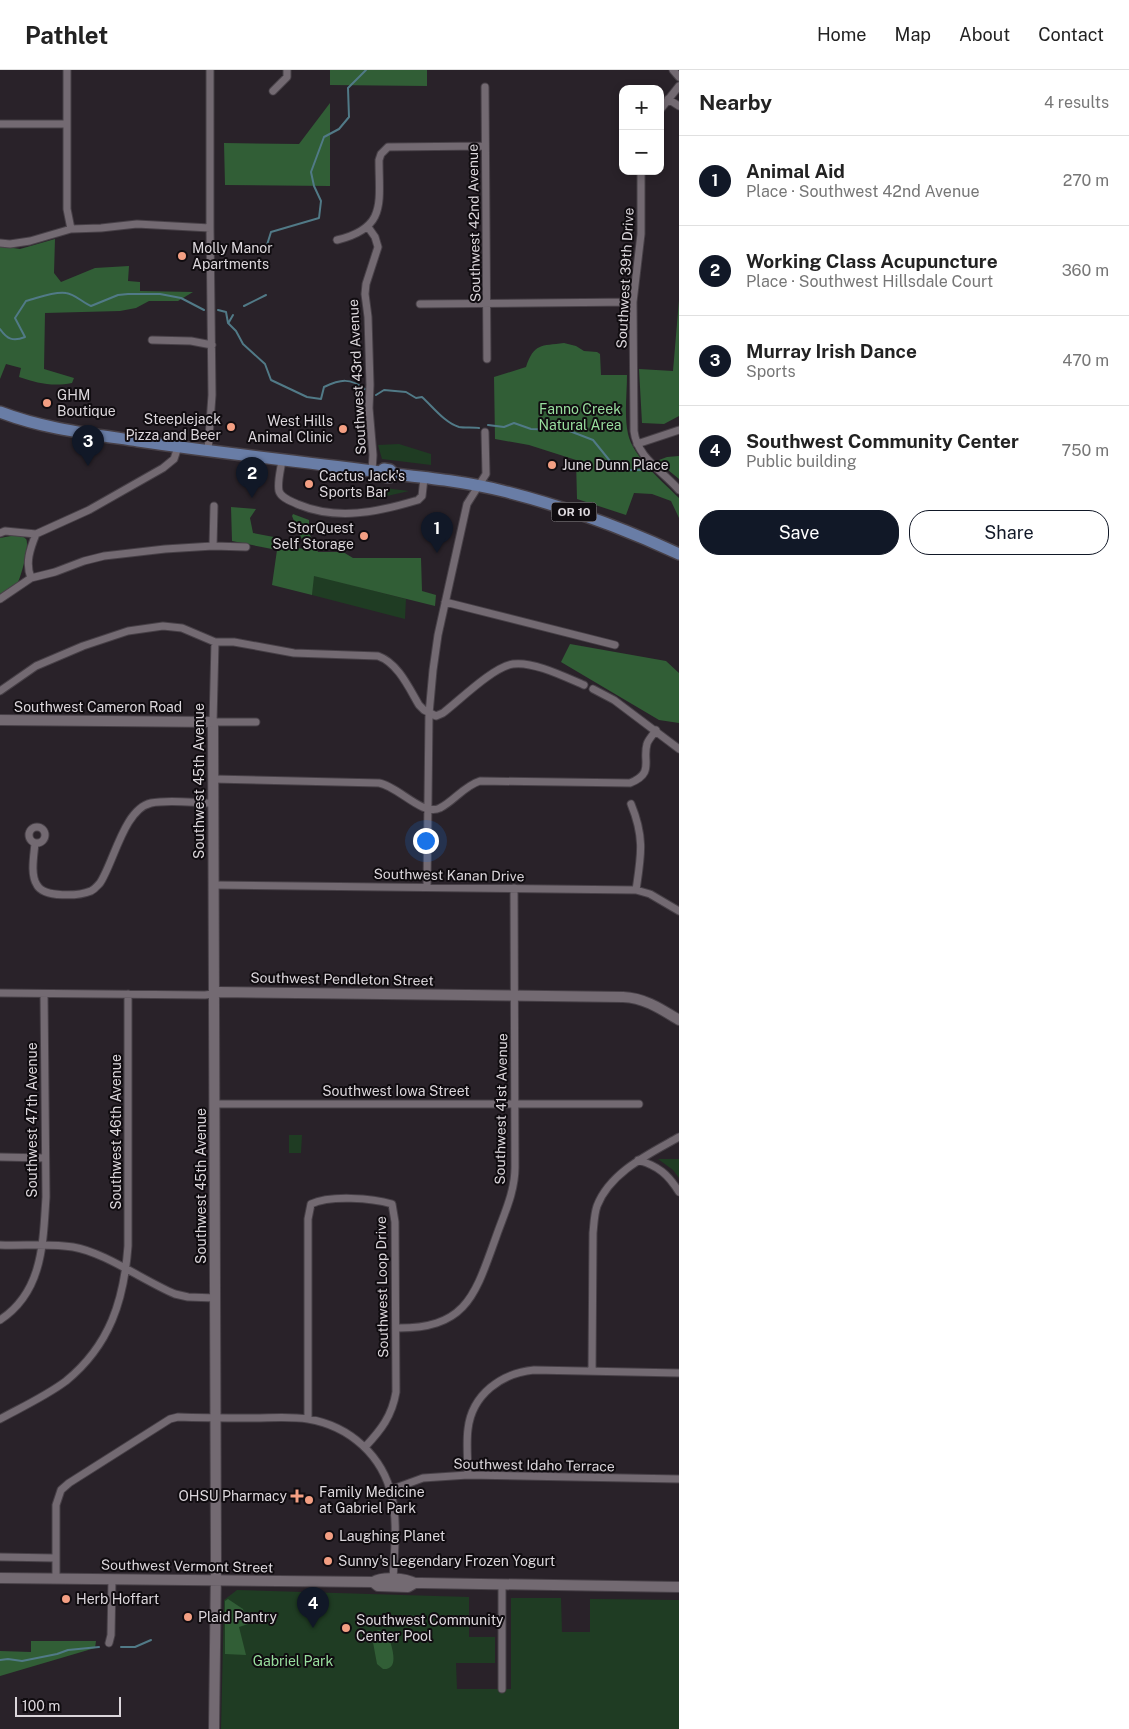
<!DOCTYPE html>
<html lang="en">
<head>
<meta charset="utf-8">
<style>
  :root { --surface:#fff; --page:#f6f6f6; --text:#222; --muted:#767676; --line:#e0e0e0; --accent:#111827 }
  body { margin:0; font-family:"Public Sans",sans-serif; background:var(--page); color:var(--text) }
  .controls { position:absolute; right:15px; top:15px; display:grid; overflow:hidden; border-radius:10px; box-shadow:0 2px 8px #0003 }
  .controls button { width:45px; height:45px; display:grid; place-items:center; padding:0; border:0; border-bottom:1px solid var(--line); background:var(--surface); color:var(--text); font:25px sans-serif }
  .scale { position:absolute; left:15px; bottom:12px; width:106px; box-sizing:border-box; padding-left:5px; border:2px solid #dcd7dc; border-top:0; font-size:14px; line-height:18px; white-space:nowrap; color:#dcd7dc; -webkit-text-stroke:4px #100c10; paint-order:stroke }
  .you { position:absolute; left:425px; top:770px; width:18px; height:18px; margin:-12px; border:4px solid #fff; border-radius:50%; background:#1a73e8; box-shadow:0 0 0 8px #1a73e833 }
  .badge { display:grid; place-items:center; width:32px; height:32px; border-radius:50%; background:var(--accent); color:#fff; font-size:16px; font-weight:700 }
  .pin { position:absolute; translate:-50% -41px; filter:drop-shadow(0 1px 2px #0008) }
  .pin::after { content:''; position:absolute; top:26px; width:18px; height:15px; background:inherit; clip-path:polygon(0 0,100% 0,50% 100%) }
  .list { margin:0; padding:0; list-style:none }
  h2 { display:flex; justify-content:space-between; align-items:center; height:65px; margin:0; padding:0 20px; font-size:21px }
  h2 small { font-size:16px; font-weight:400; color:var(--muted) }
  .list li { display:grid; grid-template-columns:32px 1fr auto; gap:15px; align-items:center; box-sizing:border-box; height:90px; padding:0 20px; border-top:1px solid var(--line) }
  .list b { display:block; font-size:19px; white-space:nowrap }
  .list p { margin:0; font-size:16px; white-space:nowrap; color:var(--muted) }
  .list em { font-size:16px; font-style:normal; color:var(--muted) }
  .actions { display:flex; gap:10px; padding:15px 20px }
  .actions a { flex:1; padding:11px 0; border:1px solid var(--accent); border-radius:20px; text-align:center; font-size:18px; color:var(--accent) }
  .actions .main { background:var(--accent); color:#fff }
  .map { position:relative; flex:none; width:679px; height:1659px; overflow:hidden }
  header { display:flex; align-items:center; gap:30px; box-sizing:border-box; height:70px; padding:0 25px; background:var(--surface); border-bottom:1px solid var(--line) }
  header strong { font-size:24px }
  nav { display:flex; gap:28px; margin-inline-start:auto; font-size:18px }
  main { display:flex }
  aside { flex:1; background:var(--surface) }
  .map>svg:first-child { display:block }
  .green { fill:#1f3c23 }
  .forest { fill:#315e36 }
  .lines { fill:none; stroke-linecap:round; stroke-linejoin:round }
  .stream { stroke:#517a87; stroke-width:2 }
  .street-casing { stroke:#474047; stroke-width:9 }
  .secondary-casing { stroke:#474047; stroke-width:12 }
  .primary-casing { stroke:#474047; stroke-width:14 }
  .street { stroke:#736a72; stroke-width:7 }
  .secondary { stroke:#736a72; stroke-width:10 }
  .primary { stroke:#697da6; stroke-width:11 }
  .poi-dot { fill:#f39f83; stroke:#100c10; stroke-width:2 }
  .labels { text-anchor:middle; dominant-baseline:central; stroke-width:4; stroke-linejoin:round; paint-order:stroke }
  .shield { fill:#100c10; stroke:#9f9a9f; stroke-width:1 }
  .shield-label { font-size:12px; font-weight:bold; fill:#dcd7dc }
  .street-label { font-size:14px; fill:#dcd7dc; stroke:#100c10 }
  .poi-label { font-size:14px; fill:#dcd7dc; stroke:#100c10; text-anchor:start }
  .park-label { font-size:14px; fill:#98de9e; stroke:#100c10 }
</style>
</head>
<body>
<header>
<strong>Pathlet</strong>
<nav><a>Home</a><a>Map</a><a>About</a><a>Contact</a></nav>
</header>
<main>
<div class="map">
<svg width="679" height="1659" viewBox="0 0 679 1659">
  <rect width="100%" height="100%" fill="#292229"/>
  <path class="green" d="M 399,374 L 431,384 L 431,395 L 382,389 L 378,375 Z
    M 377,417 L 409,421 L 374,429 Z
    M 313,505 L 406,529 L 405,549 L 312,525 Z
    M 289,1065 L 302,1065 L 301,1083 L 289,1083 Z
    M 658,1089 L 679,1089 L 679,1108 L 673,1100 Z
    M 237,1520 L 469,1527 L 469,1567 L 495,1567 L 495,1593 L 456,1593 L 457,1619 L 511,1619 L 511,1528 L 561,1528 L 562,1562 L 590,1562 L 590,1529 L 679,1530 L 679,1659 L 221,1659 L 224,1530 Z"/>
  <path class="forest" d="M 330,0 L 427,0 L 427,16 L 330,15 Z
    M 330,33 L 330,116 L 225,115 L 224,73 L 299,74 Z
    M 55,169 L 54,203 L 61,212 L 95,198 L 129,196 L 128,211 L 140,212 L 140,221 L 193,222 L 178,231 L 149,231 L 136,238 L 120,241 L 45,243 L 44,299 L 74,308 L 72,313 C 52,317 37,313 19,307 L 21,298 L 6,294 L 0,309 L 0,176 L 20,179 Z
    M 679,230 L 679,346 L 664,354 L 642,353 L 639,299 L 673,301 Z
    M 564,273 L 576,276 L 584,281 L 597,282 L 600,284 L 601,305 L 627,305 C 627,324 624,345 628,364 C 633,387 663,412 679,428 L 679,448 L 671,431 L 652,424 L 634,423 L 626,445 L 577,429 L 576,390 L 529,375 L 495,369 L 494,307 L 526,297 C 534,273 541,276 564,273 Z
    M 679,386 L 679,409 L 662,395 L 659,390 L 667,387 Z
    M 231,437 L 256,439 L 250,448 L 253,463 L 279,468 L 289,477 L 306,479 L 292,446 L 293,444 L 309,450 L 309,463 L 318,482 L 343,482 L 353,488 L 421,488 L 422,521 L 436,525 L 435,536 L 314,506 L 312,525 L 272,515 L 277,480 L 232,471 Z
    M 11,466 C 16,465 23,465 26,469 C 30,474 21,508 17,514 C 12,519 6,522 0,524 L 0,468 Z
    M 570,574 L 666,591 L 679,603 L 679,653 L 659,650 L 561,592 Z
    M 228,1529 L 243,1539 L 248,1554 L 239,1557 L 246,1585 L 225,1584 L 225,1531 Z
    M 378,1560 L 386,1561 L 388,1564 C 391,1575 401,1600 383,1599 L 377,1594 L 372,1567 L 373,1564 Z
    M 31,1571 L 96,1571 L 95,1578 L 0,1606 L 0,1581 L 31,1582 Z"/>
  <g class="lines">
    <path class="stream" d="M 266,178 L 271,162 L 319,148 L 321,131 L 314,116 L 311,102 L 324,67 L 339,59 L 349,47 L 348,18 L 366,0
      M 244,236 L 266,225
      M 218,240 L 226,242 L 228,253 L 236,261 L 243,274 L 265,294 L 271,310 L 307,327 L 321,329 L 324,317 C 341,309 350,308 365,319
      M 229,252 L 233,245
      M 0,259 C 7,269 13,272 25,267 L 15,248 L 26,231 C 38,228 54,221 66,223 C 75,224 83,233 91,236 L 118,225 L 128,224 L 160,224 L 181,228 L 204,240
      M 376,325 L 384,320 L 406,322 L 416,328 L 422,327 C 433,337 445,353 459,357 C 465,358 473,357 479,358
      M 488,355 L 504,357 L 514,353 L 531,359 L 567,360 L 593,370 L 610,391 L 628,400 L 650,400
      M 121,1577 L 135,1577 L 151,1570
      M 0,1590 L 8,1589 L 22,1591 L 57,1584 L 68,1580 L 99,1577"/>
    <defs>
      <path id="street" d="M 67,0 L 67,139 L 71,159
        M 673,0 L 679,7
        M 485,17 L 487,289
        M 273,21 L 287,7 L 287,0
        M 668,29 L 679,36
        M 660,40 L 679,16
        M 0,54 L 66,54
        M 641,101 L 641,164 L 633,232 L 634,361 C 637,388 663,401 679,420
        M 368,157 L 375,167 L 378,177 L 366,214 L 365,224 L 368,247 L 370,315 L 369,338 L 373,385 L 372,401
        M 337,170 C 387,158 379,133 379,90 L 381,84 L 388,77 L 485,76
        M 0,173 L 10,174 L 30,171 L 71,159 L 101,158 L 137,154 L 210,158
        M 420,234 L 633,232
        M 152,270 L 191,271 L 212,275
        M 637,374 L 679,360
        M 208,381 L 212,325 L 210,158 L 210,0
        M 282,390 C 281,399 277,412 279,421 C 281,428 291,431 297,434 C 337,451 378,442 418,430 L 422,426 L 424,408
        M 0,463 L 5,461 L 36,464 L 89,440 L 163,398 L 174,389 L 178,377
        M 213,476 L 214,436
        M 31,508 C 25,493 30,479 36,464
        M 0,529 L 31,508 L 55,502 L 84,491 L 104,486 L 165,479 L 213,476 L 246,477
        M 445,532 L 615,575
        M 215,572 L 213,652 L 256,652
        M 593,619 L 614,630 L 679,679
        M 0,621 L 36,596 L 83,576 L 128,561 L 163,556 L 182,558 L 215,572 L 234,572 L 294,583 L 378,586 C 398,593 409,618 419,635 L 424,640 L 436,646 L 443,643 C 460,630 493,597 513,594 C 533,591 565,607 584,615
        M 213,709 L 379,713 C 398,716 423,747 440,738 C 454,731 464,716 480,711 L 630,713 C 655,703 642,691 647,674 C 648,670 653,665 656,660
        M 631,734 C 645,768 641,786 636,820
        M29 765a8 8 0 1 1 16 0a8 8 0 1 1-16 0Z
        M 35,773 C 34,785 30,805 37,815 C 44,828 79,826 91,821 C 95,819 97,816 100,813 C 114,792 124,739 151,733 C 169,729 194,733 213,733
        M 213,815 L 636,820 L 650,824 L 679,841
        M 427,817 L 429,644 L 433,600 L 438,565 L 467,434 L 486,404 L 485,362
        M 0,923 L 205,925 L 213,924
        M 214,1034 L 639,1034
        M 0,1087 L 45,1088
        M 638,1090 C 658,1096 668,1104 679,1122
        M 0,1175 C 24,1176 50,1173 73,1177 C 104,1182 144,1211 175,1224 L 188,1227 L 215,1228
        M 0,1250 C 43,1222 43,1173 46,1127 L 44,924
        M 396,1258 C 467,1259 475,1225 496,1167 C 504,1144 515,1122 515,1097 L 514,818
        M 592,1301 L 593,1163 C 594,1154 594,1145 597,1136 C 610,1102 649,1084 679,1067
        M 0,1349 C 22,1337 46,1326 66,1311 C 110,1275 124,1230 128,1176 L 128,924
        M 308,1349 L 308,1149 L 311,1134 C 330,1125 372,1128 392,1134 L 395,1152 L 396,1322 C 392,1346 381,1360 365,1377
        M 468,1405 C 468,1390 466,1374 468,1359 C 472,1324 502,1303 534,1300 L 679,1303
        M 390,1420 L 423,1408 L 468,1405 L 679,1409
        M 0,1487 L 55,1488
        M 56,1509 L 56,1435 L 61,1420 L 69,1413 L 170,1349 L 178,1347 C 203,1348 227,1348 251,1348 C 270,1348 290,1346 308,1349 C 350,1356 383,1386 392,1427 C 398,1454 394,1484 393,1511
        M 502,1514 L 502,1619
        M 109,1573 L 111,1565 L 112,1509"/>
      <path id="secondary" d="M 0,650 L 213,652 L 216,1497 L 214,1659
        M 213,924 L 219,922 L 623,927 C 645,928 661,939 679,950
        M 0,1508 L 373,1512 C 383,1506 405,1508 415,1513
        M 373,1512 L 378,1516 L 408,1517 L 415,1513 L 421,1513 L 679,1517"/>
      <path id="primary" d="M 0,342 C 44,359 91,364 138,371 C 218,383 299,391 380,402 L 384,399 L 390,400 L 394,404
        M 387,407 L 390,407 L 394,404 C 430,408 467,412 503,421 C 563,436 623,458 679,484"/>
    </defs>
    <use href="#street" class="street-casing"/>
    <use href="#secondary" class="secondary-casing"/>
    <use href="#primary" class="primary-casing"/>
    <use href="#street" class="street"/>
    <use href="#secondary" class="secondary"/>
    <use href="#primary" class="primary"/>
  </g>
  <g class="poi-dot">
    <circle cx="182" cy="186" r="5"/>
    <circle cx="47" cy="333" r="5"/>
    <circle cx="231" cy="357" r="5"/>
    <circle cx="343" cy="359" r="5"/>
    <circle cx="552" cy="395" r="5"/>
    <circle cx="309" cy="414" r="5"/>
    <circle cx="364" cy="466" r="5"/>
    <path d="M294.5 1418.5h5v5h5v5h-5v5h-5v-5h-5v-5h5z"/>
    <circle cx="309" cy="1430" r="5"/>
    <circle cx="329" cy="1466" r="5"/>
    <circle cx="328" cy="1491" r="5"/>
    <circle cx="66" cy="1529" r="5"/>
    <circle cx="188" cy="1547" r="5"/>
    <circle cx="346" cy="1558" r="5"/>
  </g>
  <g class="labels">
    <rect class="shield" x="551.5" y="432.5" width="45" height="19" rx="4"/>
    <g class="shield-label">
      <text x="574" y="442">OR 10</text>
    </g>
    <g class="street-label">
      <text transform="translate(474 153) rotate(-91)">Southwest 42nd Avenue</text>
      <text transform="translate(625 208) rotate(-87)">Southwest 39th Drive</text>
      <text transform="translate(357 307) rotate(-93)">Southwest 43rd Avenue</text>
      <text x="98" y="637">Southwest Cameron Road</text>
      <text transform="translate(199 711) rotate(-90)">Southwest 45th Avenue</text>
      <text transform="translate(449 805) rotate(1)">Southwest Kanan Drive</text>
      <text transform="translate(342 909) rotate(1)">Southwest Pendleton Street</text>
      <text x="396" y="1021">Southwest Iowa Street</text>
      <text transform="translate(501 1039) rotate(-89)">Southwest 41st Avenue</text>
      <text transform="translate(32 1050) rotate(-90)">Southwest 47th Avenue</text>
      <text transform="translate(116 1062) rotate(-90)">Southwest 46th Avenue</text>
      <text transform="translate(201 1116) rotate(-90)">Southwest 45th Avenue</text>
      <text transform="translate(382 1217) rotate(-91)">Southwest Loop Drive</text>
      <text transform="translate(534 1395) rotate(1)">Southwest Idaho Terrace</text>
      <text transform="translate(187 1496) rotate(1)">Southwest Vermont Street</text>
    </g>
    <g class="poi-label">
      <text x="192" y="178">Molly Manor<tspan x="192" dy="16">Apartments</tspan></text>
      <text x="57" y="325">GHM<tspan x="57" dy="16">Boutique</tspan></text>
      <text x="221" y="349" text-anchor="end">Steeplejack<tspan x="221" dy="16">Pizza and Beer</tspan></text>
      <text x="333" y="351" text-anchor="end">West Hills<tspan x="333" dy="16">Animal Clinic</tspan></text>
      <text x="562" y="395">June Dunn Place</text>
      <text x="319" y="406">Cactus Jack's<tspan x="319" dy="16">Sports Bar</tspan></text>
      <text x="354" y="458" text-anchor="end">StorQuest<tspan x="354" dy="16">Self Storage</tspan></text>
      <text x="319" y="1422">Family Medicine<tspan x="319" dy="16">at Gabriel Park</tspan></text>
      <text x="287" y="1426" text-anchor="end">OHSU Pharmacy</text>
      <text x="339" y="1466">Laughing Planet</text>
      <text x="338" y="1491">Sunny's Legendary Frozen Yogurt</text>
      <text x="76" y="1529">Herb Hoffart</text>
      <text x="198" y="1547">Plaid Pantry</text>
      <text x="356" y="1550">Southwest Community<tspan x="356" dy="16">Center Pool</tspan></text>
    </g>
    <g class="park-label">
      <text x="580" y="339">Fanno Creek<tspan x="580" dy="16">Natural Area</tspan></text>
      <text x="293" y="1591">Gabriel Park</text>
    </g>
  </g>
</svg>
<div class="controls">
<button>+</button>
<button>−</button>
</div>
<div class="scale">100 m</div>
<div class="you"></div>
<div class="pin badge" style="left:437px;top:483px">1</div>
<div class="pin badge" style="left:252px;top:428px">2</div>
<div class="pin badge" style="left:88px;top:396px">3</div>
<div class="pin badge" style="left:313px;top:1558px">4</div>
</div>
<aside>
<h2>Nearby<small>4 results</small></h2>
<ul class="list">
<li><span class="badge">1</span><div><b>Animal Aid</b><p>Place · Southwest 42nd Avenue</p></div><em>270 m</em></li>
<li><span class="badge">2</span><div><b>Working Class Acupuncture</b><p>Place · Southwest Hillsdale Court</p></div><em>360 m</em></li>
<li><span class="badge">3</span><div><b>Murray Irish Dance</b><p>Sports</p></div><em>470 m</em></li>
<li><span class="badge">4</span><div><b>Southwest Community Center</b><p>Public building</p></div><em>750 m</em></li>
</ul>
<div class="actions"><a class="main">Save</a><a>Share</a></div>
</aside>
</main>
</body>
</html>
